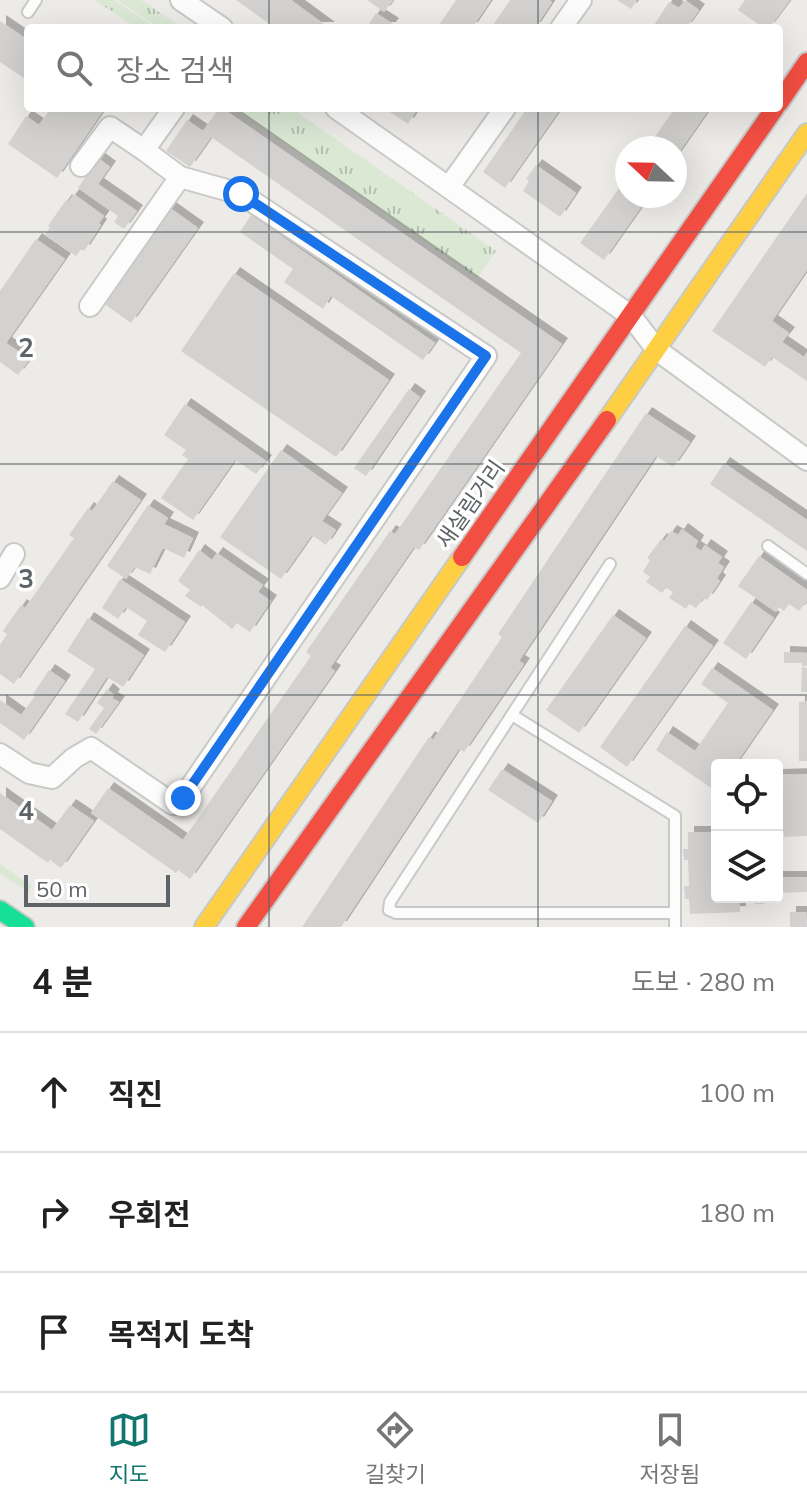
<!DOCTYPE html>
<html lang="ko">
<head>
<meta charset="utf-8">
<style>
  :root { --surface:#fff; --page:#f6f6f6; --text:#222; --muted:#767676; --line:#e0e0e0; --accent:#0f766e }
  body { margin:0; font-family:Mulish,"Noto Sans KR",sans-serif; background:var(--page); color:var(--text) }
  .controls { position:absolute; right:24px; bottom:24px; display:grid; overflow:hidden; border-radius:8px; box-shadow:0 8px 32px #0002 }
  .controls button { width:72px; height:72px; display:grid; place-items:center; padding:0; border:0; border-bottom:2px solid var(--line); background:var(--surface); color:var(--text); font:40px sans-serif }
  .compass { position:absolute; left:615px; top:136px; width:72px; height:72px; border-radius:50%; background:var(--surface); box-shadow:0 8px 32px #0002; rotate:292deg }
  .scale { position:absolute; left:24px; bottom:20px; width:146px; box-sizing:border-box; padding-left:8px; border:4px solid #5d6366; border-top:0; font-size:22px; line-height:28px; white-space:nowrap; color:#5d6366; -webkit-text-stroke:6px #fff; paint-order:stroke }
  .stop { position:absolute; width:24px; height:24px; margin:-18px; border:6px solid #1a73e8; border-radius:50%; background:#fff }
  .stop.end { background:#1a73e8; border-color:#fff; box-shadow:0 2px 8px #0008 }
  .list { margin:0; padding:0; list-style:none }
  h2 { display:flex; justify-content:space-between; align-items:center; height:104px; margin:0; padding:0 32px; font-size:34px }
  h2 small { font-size:26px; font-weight:400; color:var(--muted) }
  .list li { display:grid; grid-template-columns:52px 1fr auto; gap:24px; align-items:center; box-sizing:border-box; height:120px; padding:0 32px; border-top:2px solid var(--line) }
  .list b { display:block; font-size:30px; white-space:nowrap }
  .list em { font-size:26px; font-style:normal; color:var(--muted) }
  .icon { flex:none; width:44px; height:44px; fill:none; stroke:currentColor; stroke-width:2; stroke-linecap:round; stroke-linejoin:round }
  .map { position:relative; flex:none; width:807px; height:927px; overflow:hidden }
  .search { position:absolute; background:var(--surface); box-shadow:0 8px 32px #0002; left:24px; right:24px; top:24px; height:88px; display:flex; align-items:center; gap:20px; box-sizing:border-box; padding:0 28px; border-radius:8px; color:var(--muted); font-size:30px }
  .sheet { height:464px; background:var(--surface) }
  nav { display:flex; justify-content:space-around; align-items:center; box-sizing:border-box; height:112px; border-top:2px solid var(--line); background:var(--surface); font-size:22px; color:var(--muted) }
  nav a { display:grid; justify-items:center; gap:4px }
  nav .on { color:var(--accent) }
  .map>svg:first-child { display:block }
  .grass { fill:url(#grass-tufts) }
  .building { fill:#d3d2d1; filter:url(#shadow) }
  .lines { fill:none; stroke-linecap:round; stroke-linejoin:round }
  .lane-casing { stroke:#c9c9c8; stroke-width:14 }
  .street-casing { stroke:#c9c9c8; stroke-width:24 }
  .fast-casing { stroke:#c7c8c7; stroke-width:22 }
  .slow-casing { stroke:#c7c8c7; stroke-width:22 }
  .jam-casing { stroke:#c7c8c7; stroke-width:22 }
  .lane { stroke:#fcfcfc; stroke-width:10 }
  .street { stroke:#fcfcfc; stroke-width:20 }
  .fast { stroke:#16e098; stroke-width:18 }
  .slow { stroke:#ffcf43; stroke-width:18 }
  .jam { stroke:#f24e42; stroke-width:18 }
  .route { stroke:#1a73e8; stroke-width:10 }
  .grid { fill:none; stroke:#5d6366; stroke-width:2; stroke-opacity:0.55 }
  .labels { text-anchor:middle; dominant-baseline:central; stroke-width:7; stroke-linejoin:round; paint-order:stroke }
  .street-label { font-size:22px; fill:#5d6366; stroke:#fff }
  .grid-label { font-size:26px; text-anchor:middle; font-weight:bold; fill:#5d6366; stroke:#fff; stroke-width:7; stroke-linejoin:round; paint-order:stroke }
</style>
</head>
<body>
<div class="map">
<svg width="807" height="927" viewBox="0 0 807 927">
  <defs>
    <pattern id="grass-tufts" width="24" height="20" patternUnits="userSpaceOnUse" patternTransform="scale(2)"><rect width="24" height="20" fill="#dae8d4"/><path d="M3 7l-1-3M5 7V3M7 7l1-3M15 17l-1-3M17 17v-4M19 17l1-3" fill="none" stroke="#b4c0b0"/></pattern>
    <filter id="shadow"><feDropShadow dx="6" dy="-6" stdDeviation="0" flood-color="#0004"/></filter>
  </defs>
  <rect width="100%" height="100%" fill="#edebe8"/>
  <path class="grass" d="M 95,0 L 114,0 L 156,28 L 137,28 Z
    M 117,0 L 141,0 L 183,28 L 159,28 Z
    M 234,108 L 291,108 L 496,251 L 477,278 Z
    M 0,864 L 32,886 L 28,892 L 0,873 Z"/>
  <path class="building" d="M 236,0 L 291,0 L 329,28 L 275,28 Z
    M 367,0 L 393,0 L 384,12 Z
    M 456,0 L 491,0 L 472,28 L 437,28 Z
    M 510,0 L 549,0 L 552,2 L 535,28 L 491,28 Z
    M 617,0 L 637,0 L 631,9 Z
    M 685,0 L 699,10 L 686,28 L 652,28 L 669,2 L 679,8 Z
    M 745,0 L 790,0 L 769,28 L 764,28 L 738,10 Z
    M 376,13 L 393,24 L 390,28 L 366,28 Z
    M 0,21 L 28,40 L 28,81 L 0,62 Z
    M 51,108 L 105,108 L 57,178 L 8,144 L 26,116 L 39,125 Z
    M 219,108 L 222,108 L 562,344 L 419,550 L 414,547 L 330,668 L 335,671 L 190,879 L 178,870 L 176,873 L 91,813 L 108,788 L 183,840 L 311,656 L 306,652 L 390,531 L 395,534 L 521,353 L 211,137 L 190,167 L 166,151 L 187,120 L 203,131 Z
    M 384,108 L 418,108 L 408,124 Z
    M 527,108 L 561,108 L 505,188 L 483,172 Z
    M 675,108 L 710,108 L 675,158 L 675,148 L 647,148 Z
    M 98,158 L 110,167 L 98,184 L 137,211 L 124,229 L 114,222 L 118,216 L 78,188 Z
    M 536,165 L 576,193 L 560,217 L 523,191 L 529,181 L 526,179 Z
    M 627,177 L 627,196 L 649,196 L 604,260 L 580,243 Z
    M 807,193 L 807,270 L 772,321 L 789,333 L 782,342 L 804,357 L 807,352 L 807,381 L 772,357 L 765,367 L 712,331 Z
    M 74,194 L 104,216 L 99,223 L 101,225 L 84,251 L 81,249 L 76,256 L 45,235 L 50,227 L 48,226 L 66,200 L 68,202 Z
    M 170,208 L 198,228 L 131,323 L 102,302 Z
    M 251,215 L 435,343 L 423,360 L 331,296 L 323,309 L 284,282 L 293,269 L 240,232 Z
    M 36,239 L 65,259 L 6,343 L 30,359 L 18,375 L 0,362 L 0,291 Z
    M 234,273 L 389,380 L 336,457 L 181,351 Z
    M 409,389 L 420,397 L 366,476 L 354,468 Z
    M 185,404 L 266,461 L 256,474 L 235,460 L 193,520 L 161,498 L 188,459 L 182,455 L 186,450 L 164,435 Z
    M 646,413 L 690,442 L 673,467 L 656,456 L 519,661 L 524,664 L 464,752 L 459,749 L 341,927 L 302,927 L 429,737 L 433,740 L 502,637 L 498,634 Z
    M 281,450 L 342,493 L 322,521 L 336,530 L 326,545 L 312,535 L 281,579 L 220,537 Z
    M 724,463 L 807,520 L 807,551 L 710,484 Z
    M 113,481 L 141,500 L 14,684 L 0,674 L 0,645 L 7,634 L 3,631 L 21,605 L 25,608 L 74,538 L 69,535 L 88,508 L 92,511 Z
    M 148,505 L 168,518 L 164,524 L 193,538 L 184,558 L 163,548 L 150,574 L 135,567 L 126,579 L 107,566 Z
    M 682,529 L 698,541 L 695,547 L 701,551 L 705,545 L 722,557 L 718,563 L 724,567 L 717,578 L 720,581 L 707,600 L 704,598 L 696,608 L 689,604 L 686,609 L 669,598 L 673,592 L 666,588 L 662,593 L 646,582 L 650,577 L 643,572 L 650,560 L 647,558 L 661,539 L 664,541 L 671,531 L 678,535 Z
    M 199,550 L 212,560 L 217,553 L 263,585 L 258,592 L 271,601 L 250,632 L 237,623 L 232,629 L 202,605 L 201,607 L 185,596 L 190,590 L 178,581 Z
    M 759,556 L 807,590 L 807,601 L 799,611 L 789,604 L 784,611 L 779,607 L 776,612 L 738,586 Z
    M 120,579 L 185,622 L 165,652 L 138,635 L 147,621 L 126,607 L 118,619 L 102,608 Z
    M 751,602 L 774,618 L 746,659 L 723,643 Z
    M 613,615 L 646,638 L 579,733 L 546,710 Z
    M 88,618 L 144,655 L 123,687 L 107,677 L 78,722 L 65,714 L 95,669 L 67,651 Z
    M 685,626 L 713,646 L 627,767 L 600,747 Z
    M 784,652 L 807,653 L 807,666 L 802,666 L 802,663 L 784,663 Z
    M 802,667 L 807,668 L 807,692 L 801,692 Z
    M 712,668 L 773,710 L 735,765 L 717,765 L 717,792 L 656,750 L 667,732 L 695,751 L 728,703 L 701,684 Z
    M 49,670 L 65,681 L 24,740 L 0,723 L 0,700 L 21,715 L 35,696 L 33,694 Z
    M 107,689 L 114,695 L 112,698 L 119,702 L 96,734 L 89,729 L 104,708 L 97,703 Z
    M 807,701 L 807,761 L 799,761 L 799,702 Z
    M 502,769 L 552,801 L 538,823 L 488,790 Z
    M 807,774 L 807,836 L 784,837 L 784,833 L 777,833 L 777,775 Z
    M 0,793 L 52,830 L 70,805 L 94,821 L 61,868 L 50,860 L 48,863 L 0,829 Z
    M 688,832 L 717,832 L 717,897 L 739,897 L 740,912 L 690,914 L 689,899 L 685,899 L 684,886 L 689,886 L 688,860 L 684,860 L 683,849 L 688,849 Z
    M 777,877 L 807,877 L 807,892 L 777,893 Z
    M 755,897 L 765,897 L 765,904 L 755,904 Z
    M 790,912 L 806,912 L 807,927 L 790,927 Z"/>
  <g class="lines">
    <defs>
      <path id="lane" d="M 28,12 L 36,0
        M 768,546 L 807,574
        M 610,564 L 390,902 L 389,910 L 396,913 L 674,913
        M 512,715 L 675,816 L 675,927"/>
      <path id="street" d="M 181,0 L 222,28
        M 561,28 L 581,0
        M 336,108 L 631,316 L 657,350 L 807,460
        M 81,166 L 110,127 L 144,150
        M 449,187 L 505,108
        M 90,306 L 180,177 L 144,150 L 174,108
        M 0,578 L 14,554
        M 0,754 L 29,773 L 52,778 L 74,758 L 91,748 L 173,804 L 183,798 L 486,356 L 241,194 L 180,177"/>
      <path id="fast" d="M 0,910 L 25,927"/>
      <path id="slow" d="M 607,420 L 807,133
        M 204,927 L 462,557"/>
      <path id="jam" d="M 779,103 L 807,62
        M 462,557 L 775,108
        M 246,927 L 607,420"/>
    </defs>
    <use href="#lane" class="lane-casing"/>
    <use href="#street" class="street-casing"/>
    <use href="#fast" class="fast-casing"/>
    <use href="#slow" class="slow-casing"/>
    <use href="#jam" class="jam-casing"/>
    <use href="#lane" class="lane"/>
    <use href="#street" class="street"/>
    <use href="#fast" class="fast"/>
    <use href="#slow" class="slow"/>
    <use href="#jam" class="jam"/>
  </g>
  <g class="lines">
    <path class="route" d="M 183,798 L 486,356 L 241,194"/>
  </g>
  <path class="grid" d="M 269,0 L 269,28M 538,0 L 538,28M 269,108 L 269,927M 538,108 L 538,927M 0,232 L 807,232M 0,464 L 807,464M 0,695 L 807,695"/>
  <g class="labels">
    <g class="street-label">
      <text transform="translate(470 504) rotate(-55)">새살림거리</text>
    </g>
  </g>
  <g class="grid-label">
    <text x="26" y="357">2</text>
    <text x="26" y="588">3</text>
    <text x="26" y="820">4</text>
  </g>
</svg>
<div class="controls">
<button><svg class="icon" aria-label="locate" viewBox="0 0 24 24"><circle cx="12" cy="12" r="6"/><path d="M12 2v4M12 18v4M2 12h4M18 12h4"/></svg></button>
<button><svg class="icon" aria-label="layers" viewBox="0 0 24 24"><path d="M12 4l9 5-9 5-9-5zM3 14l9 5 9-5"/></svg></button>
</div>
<svg class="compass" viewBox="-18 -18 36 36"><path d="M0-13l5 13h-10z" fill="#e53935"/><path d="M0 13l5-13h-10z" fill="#767676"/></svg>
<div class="scale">50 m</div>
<div class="stop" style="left:241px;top:194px"></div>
<div class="stop end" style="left:183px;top:798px"></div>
<div class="search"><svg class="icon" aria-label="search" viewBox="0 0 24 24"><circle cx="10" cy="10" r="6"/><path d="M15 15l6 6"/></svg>장소 검색</div>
</div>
<section class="sheet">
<h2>4 분<small>도보 · 280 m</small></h2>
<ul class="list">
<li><svg class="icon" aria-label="ahead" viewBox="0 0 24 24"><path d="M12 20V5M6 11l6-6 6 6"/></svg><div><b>직진</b></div><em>100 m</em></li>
<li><svg class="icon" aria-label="right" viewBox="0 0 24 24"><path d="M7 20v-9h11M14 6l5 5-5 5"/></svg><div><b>우회전</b></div><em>180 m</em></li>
<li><svg class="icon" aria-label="arrive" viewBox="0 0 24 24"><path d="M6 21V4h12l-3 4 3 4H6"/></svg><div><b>목적지 도착</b></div></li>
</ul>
</section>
<nav>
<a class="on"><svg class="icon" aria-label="map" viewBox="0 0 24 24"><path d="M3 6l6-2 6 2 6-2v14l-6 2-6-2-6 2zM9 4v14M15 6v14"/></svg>지도</a>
<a><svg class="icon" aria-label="directions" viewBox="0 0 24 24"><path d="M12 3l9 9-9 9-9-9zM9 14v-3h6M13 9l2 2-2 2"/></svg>길찾기</a>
<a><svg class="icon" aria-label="saved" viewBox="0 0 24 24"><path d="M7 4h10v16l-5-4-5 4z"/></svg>저장됨</a>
</nav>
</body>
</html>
